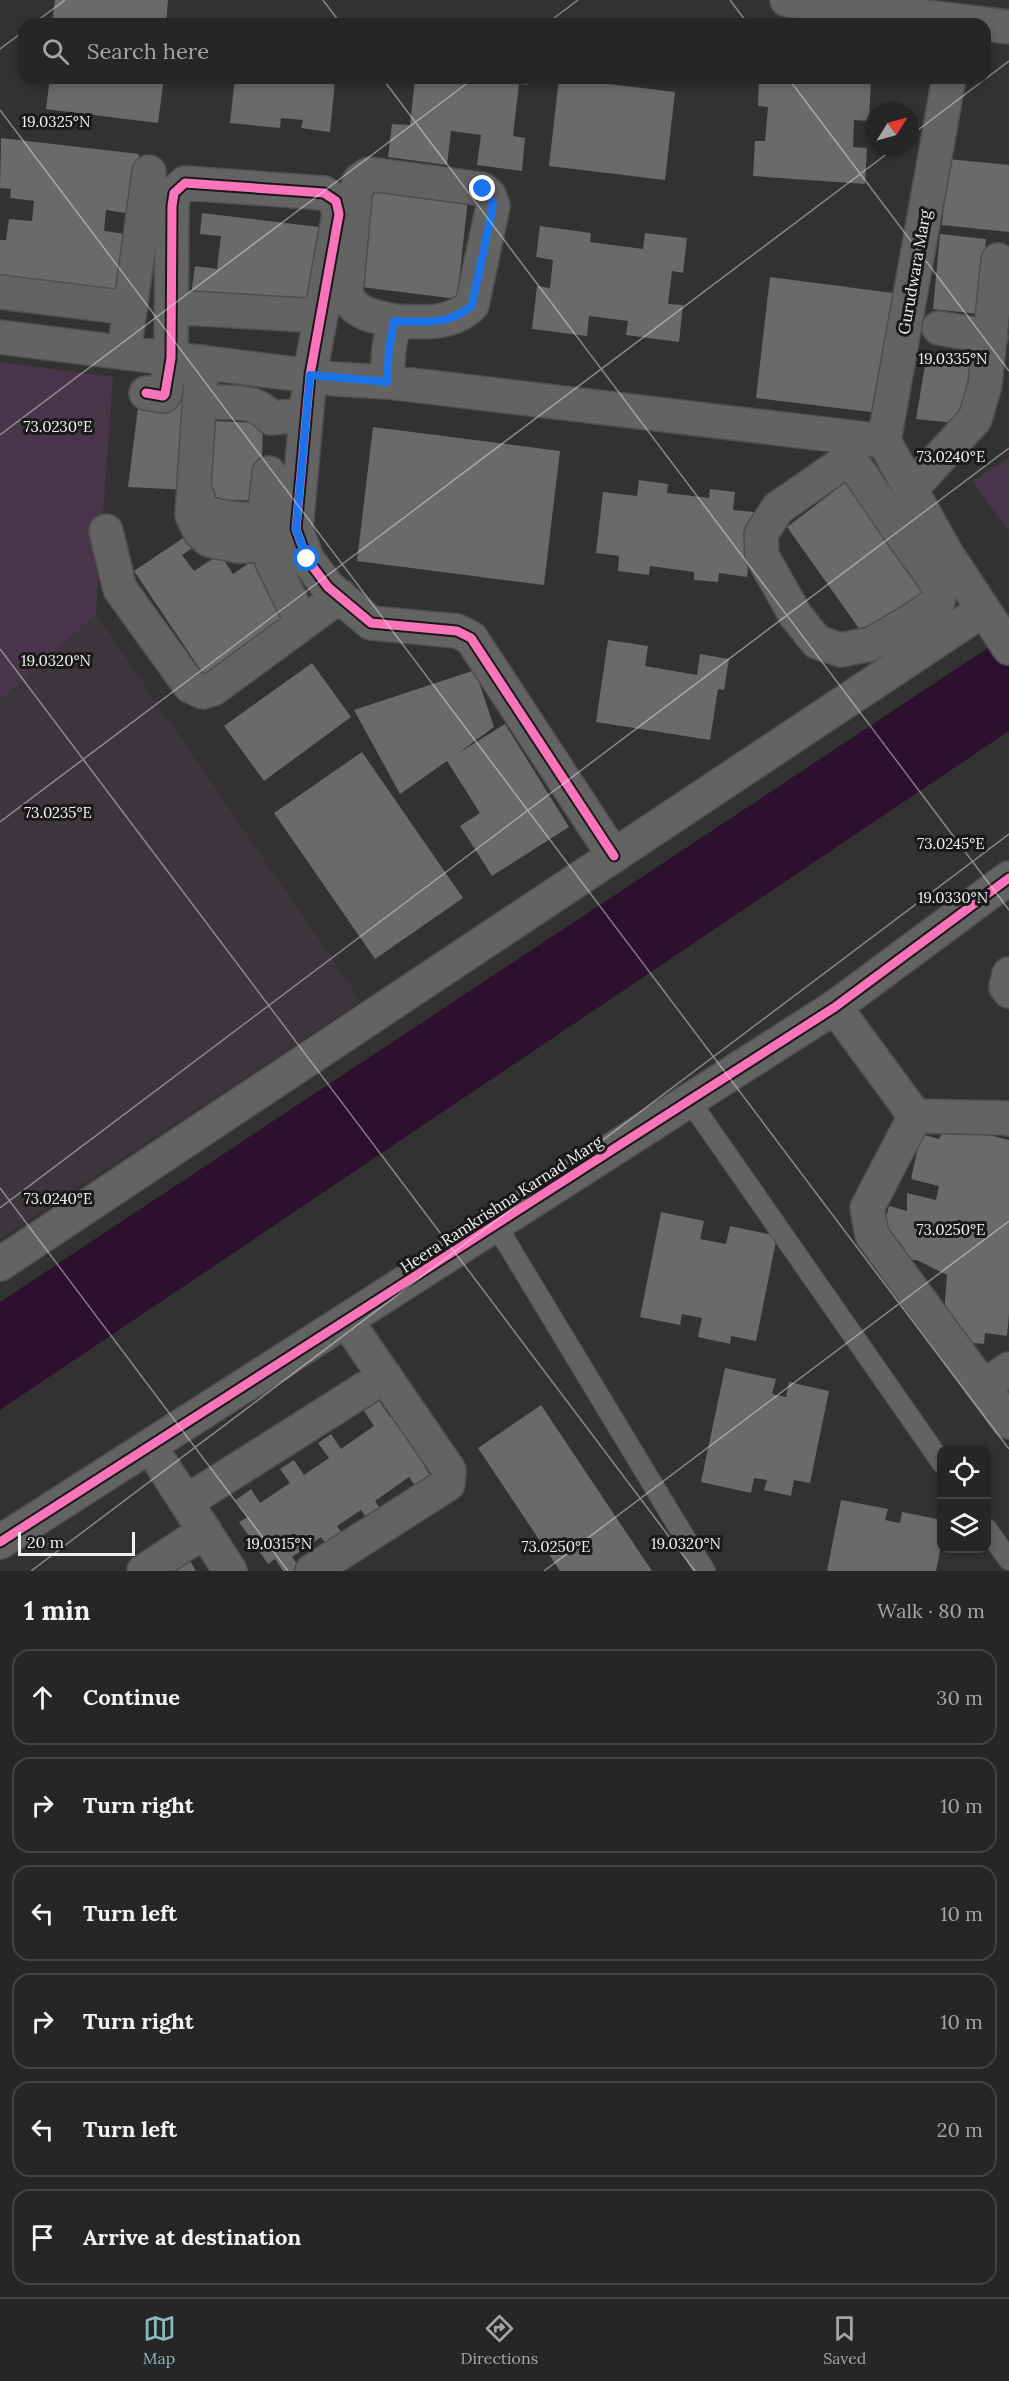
<!DOCTYPE html>
<html lang="en">
<head>
<meta charset="utf-8">
<style>
  :root { --surface:#262626; --page:#2e2e2e; --text:#f1f3f6; --muted:#a4a5a7; --line:#424343; --accent:#8bbbb9 }
  body { margin:0; font-family:Lora,serif; background:var(--page); color:var(--text) }
  .controls { position:absolute; right:18px; bottom:18px; display:grid; overflow:hidden; border-radius:12px; box-shadow:0 3px 9px #0003 }
  .controls button { width:54px; height:54px; display:grid; place-items:center; padding:0; border:0; border-bottom:2px solid var(--line); background:var(--surface); color:var(--text); font:30px sans-serif }
  .compass { position:absolute; left:865px; top:102px; width:54px; height:54px; border-radius:50%; background:var(--surface); box-shadow:0 3px 9px #0003; rotate:53deg }
  .scale { position:absolute; left:18px; bottom:15px; width:117px; box-sizing:border-box; padding-left:6px; border:3px solid #f2f1f2; border-top:0; font-size:16px; line-height:21px; white-space:nowrap; color:#f2f1f2; -webkit-text-stroke:4px #1a191a; paint-order:stroke }
  .stop { position:absolute; width:18px; height:18px; margin:-14px; border:4px solid #1a73e8; border-radius:50%; background:#fff }
  .stop.end { background:#1a73e8; border-color:#fff; box-shadow:0 2px 6px #0008 }
  .list { margin:0; padding:0; list-style:none }
  h2 { display:flex; justify-content:space-between; align-items:center; height:78px; margin:0; padding:0 24px; font-size:26px }
  h2 small { font-size:20px; font-weight:400; color:var(--muted) }
  .list li { display:grid; grid-template-columns:39px 1fr auto; gap:18px; align-items:center; box-sizing:border-box; height:96px; margin:0 12px 12px; padding:0 12px; border:2px solid var(--line); border-radius:18px }
  .list b { display:block; font-size:22px; white-space:nowrap }
  .list em { font-size:20px; font-style:normal; color:var(--muted) }
  .icon { flex:none; width:33px; height:33px; fill:none; stroke:currentColor; stroke-width:2; stroke-linecap:round; stroke-linejoin:round }
  .map { position:relative; flex:none; width:1009px; height:1571px; overflow:hidden }
  .search { position:absolute; background:var(--surface); box-shadow:0 3px 9px #0003; left:18px; right:18px; top:18px; height:66px; display:flex; align-items:center; gap:15px; box-sizing:border-box; padding:0 21px; border-radius:18px; color:var(--muted); font-size:22px }
  .sheet { height:726px; background:var(--surface) }
  nav { display:flex; justify-content:space-around; align-items:center; box-sizing:border-box; height:84px; border-top:2px solid var(--line); background:var(--surface); font-size:16px; color:var(--muted) }
  nav a { display:grid; justify-items:center; gap:3px }
  nav .on { color:var(--accent) }
  .map>svg:first-child { display:block }
  .built { fill:#3c353c }
  .green { fill:#483549 }
  .water { fill:#2c102e }
  .building { fill:#6a6a6a }
  .lines { fill:none; stroke-linecap:round; stroke-linejoin:round }
  .lane-casing { stroke:#4e4e4e; stroke-width:22 }
  .street-casing { stroke:#4e4e4e; stroke-width:36 }
  .lane { stroke:#636363; stroke-width:20 }
  .street { stroke:#636363; stroke-width:33 }
  .cycleway-casing { stroke:#1a191a; stroke-width:13 }
  .cycleway { stroke:#fb73b8; stroke-width:9 }
  .route { stroke:#1a73e8; stroke-width:8 }
  .ticks { fill:none; stroke:#f2f1f2; stroke-width:1.5; stroke-opacity:0.45 }
  .labels { text-anchor:middle; dominant-baseline:central; stroke-width:6; stroke-linejoin:round; paint-order:stroke }
  .street-label { font-size:16px; fill:#f2f1f2; stroke:#1a191a }
  .ticks-label { font-size:15px; text-anchor:middle; fill:#f2f1f2; stroke:#1a191a; stroke-width:6; stroke-linejoin:round; paint-order:stroke }
</style>
</head>
<body>
<div class="map">
<svg width="1009" height="1571" viewBox="0 0 1009 1571">
  <rect width="100%" height="100%" fill="#323232"/>
  <path class="built" d="M 96,614 L 361,1001 L 0,1239 L 0,700 Z"/>
  <path class="green" d="M 0,362 L 113,377 L 96,614 L 0,700 Z
    M 1009,458 L 1009,532 L 972,481 Z"/>
  <path class="water" d="M 1009,634 L 1009,731 L 0,1410 L 0,1302 Z"/>
  <path class="building" d="M 55,0 L 168,0 L 166,24 L 52,24 Z
    M 242,18 L 266,21 L 266,24 L 241,24 Z
    M 50,78 L 164,78 L 158,123 L 46,109 Z
    M 235,78 L 364,78 L 363,84 L 335,81 L 330,132 L 301,128 L 303,120 L 281,118 L 280,128 L 230,123 Z
    M 415,78 L 529,78 L 528,85 L 519,84 L 513,136 L 525,138 L 522,171 L 477,165 L 481,135 L 451,131 L 447,165 L 388,157 L 392,124 L 410,125 Z
    M 559,78 L 675,92 L 665,180 L 549,166 Z
    M 759,78 L 871,78 L 869,121 L 854,120 L 853,147 L 867,148 L 865,184 L 753,176 L 755,141 L 765,141 L 768,107 L 758,106 Z
    M 1,138 L 139,154 L 132,214 L 106,210 L 104,231 L 133,235 L 127,292 L 0,277 L 0,240 L 6,240 L 9,219 L 32,221 L 34,201 L 10,198 L 11,189 L 0,188 Z
    M 948,159 L 1009,165 L 1009,232 L 942,225 Z
    M 373,187 L 468,199 L 457,299 L 361,287 Z
    M 202,213 L 319,227 L 310,310 L 191,295 L 195,266 L 217,269 L 221,236 L 200,234 Z
    M 540,226 L 591,233 L 590,242 L 643,249 L 645,233 L 687,238 L 683,273 L 672,271 L 668,304 L 683,305 L 679,342 L 626,335 L 628,321 L 589,316 L 587,336 L 532,329 L 537,286 L 550,288 L 553,260 L 536,257 Z
    M 940,234 L 986,239 L 979,314 L 933,309 Z
    M 770,277 L 893,293 L 879,413 L 756,398 Z
    M 927,353 L 972,358 L 965,424 L 916,419 Z
    M 139,400 L 189,401 L 188,490 L 128,487 Z
    M 211,421 L 263,423 L 261,501 L 207,499 Z
    M 373,427 L 560,451 L 544,585 L 357,561 Z
    M 850,479 L 929,595 L 865,637 L 787,527 Z
    M 639,480 L 668,484 L 667,493 L 709,498 L 710,489 L 735,492 L 733,510 L 754,512 L 747,577 L 719,573 L 718,582 L 694,580 L 694,572 L 650,566 L 649,575 L 618,571 L 619,556 L 596,553 L 603,492 L 637,496 Z
    M 195,530 L 203,541 L 182,555 L 194,571 L 220,554 L 233,574 L 258,557 L 291,614 L 208,681 L 134,571 Z
    M 608,640 L 648,646 L 645,666 L 697,675 L 700,654 L 729,659 L 724,690 L 718,689 L 710,740 L 596,722 Z
    M 312,663 L 351,717 L 264,781 L 224,726 Z
    M 475,670 L 494,727 L 457,754 L 505,724 L 569,827 L 492,876 L 460,826 L 480,813 L 447,761 L 400,794 L 354,710 Z
    M 362,752 L 463,898 L 375,959 L 274,813 Z
    M 947,1125 L 1009,1140 L 1009,1314 L 1007,1336 L 985,1333 L 984,1344 L 952,1341 L 944,1314 L 947,1275 L 917,1260 L 898,1260 L 880,1241 L 889,1206 L 907,1211 L 907,1193 L 936,1200 L 939,1186 L 911,1179 L 921,1134 L 939,1139 Z
    M 661,1212 L 704,1221 L 700,1239 L 726,1244 L 730,1226 L 777,1236 L 756,1341 L 731,1336 L 730,1344 L 698,1337 L 702,1318 L 682,1314 L 680,1325 L 640,1317 Z
    M 725,1368 L 776,1379 L 772,1394 L 786,1397 L 789,1382 L 829,1391 L 810,1483 L 794,1480 L 791,1496 L 764,1490 L 767,1480 L 754,1478 L 751,1493 L 701,1482 Z
    M 379,1401 L 390,1417 L 399,1411 L 433,1460 L 424,1466 L 433,1480 L 418,1490 L 409,1477 L 375,1501 L 384,1514 L 370,1523 L 361,1510 L 337,1526 L 347,1540 L 331,1551 L 321,1537 L 292,1557 L 302,1571 L 283,1571 L 275,1559 L 268,1564 L 239,1522 L 248,1517 L 236,1500 L 251,1489 L 260,1503 L 290,1483 L 280,1469 L 294,1460 L 304,1475 L 329,1458 L 318,1443 L 331,1434 L 341,1449 L 374,1426 L 364,1411 Z
    M 541,1405 L 652,1571 L 560,1571 L 478,1448 Z
    M 841,1500 L 888,1509 L 885,1520 L 900,1523 L 902,1512 L 942,1520 L 942,1541 L 936,1571 L 827,1571 Z
    M 190,1561 L 196,1571 L 173,1571 Z"/>
  <g class="lines">
    <defs>
      <path id="lane" d="M 689,1100 L 942,1463
        M 496,1225 L 705,1571
        M 986,1528 L 1009,1560"/>
      <path id="street" d="M 787,0 L 1009,27
        M 949,78 L 884,441 L 946,553 L 1009,648
        M 0,292 L 130,308
        M 171,307 L 321,316
        M 939,328 L 991,337
        M 0,337 L 335,379 L 387,382 L 884,441
        M 124,353 L 149,172
        M 202,362 L 192,515 L 200,532 L 209,540 L 238,546 L 252,546 L 296,529
        M 387,382 L 389,348 L 394,321 C 374,316 355,315 346,294 L 355,195 L 360,180 L 369,174 L 482,189 L 489,195 L 493,206 L 472,305 C 450,326 422,322 394,321
        M 146,393 L 163,396 L 165,394 L 171,358 L 172,206 L 174,193 L 185,183 L 324,193 L 336,201 L 339,214 L 310,375 L 296,529 L 307,559 L 328,587 L 371,623 L 457,631 L 471,638 L 614,856
        M 220,402 C 243,404 255,400 271,418 L 305,415
        M 911,489 L 975,419 L 985,385 L 998,260
        M 198,497 L 196,506 C 215,522 273,521 297,519
        M 264,521 L 269,473
        M 898,529 L 941,589 L 938,602 L 909,622 L 871,644 L 841,650 L 817,642 L 796,616 L 762,556 L 761,534 L 778,508 L 840,465 L 850,463 L 857,469 L 898,529 L 923,513
        M 106,531 L 120,589 L 190,686 L 203,692 L 213,689 L 340,596
        M 269,539 L 272,562 L 302,623
        M 1009,974 L 1006,987 L 1009,991
        M 835,1007 L 915,1116
        M 915,1116 L 867,1208 L 872,1235 L 1009,1422
        M 915,1116 L 1006,1118 L 1009,1119
        M 0,1264 L 983,610
        M 983,1387 L 1009,1369
        M 150,1446 L 230,1571
        M 186,1502 L 385,1376
        M 0,1542 L 835,1007 L 1009,878
        M 144,1571 L 205,1531
        M 312,1571 L 448,1484 L 449,1470 L 346,1320"/>
    </defs>
    <use href="#lane" class="lane-casing"/>
    <use href="#street" class="street-casing"/>
    <use href="#lane" class="lane"/>
    <use href="#street" class="street"/>
    <defs>
      <path id="cycleway" d="M 146,393 L 163,396 L 165,394 L 171,358 L 172,206 L 174,193 L 185,183 L 324,193 L 336,201 L 339,214 L 310,375 L 296,529 L 307,559 L 328,587 L 371,623 L 457,631 L 471,638 L 614,856
        M 0,1542 L 835,1007 L 1009,878"/>
    </defs>
    <use href="#cycleway" class="cycleway-casing"/>
    <use href="#cycleway" class="cycleway"/>
  </g>
  <g class="lines">
    <path class="route" d="M 307,559 L 296,529 L 310,375 L 387,382 L 389,348 L 394,321 C 422,322 450,326 472,305 L 493,206 L 489,195 L 483,189"/>
  </g>
  <path class="ticks" d="M 323,0 L 341,24M 730,0 L 748,24M 33,24 L 65,0M 546,24 L 578,0M 0,49 L 24,31M 382,78 L 1009,910M 788,78 L 1009,371M 0,110 L 1009,1449M 910,136 L 1009,61M 0,435 L 474,78M 0,649 L 695,1571M 0,822 L 896,147M 0,1188 L 288,1571M 0,1208 L 1009,448M 31,1571 L 1009,834M 544,1571 L 1009,1221"/>
  <g class="labels">
    <g class="street-label">
      <text transform="translate(914 272) rotate(-80)">Gurudwara Marg</text>
      <text transform="translate(501 1204) rotate(-33)">Heera Ramkrishna Karnad Marg</text>
    </g>
  </g>
  <g class="ticks-label">
    <text x="56" y="127">19.0325°N</text>
    <text x="953" y="364">19.0335°N</text>
    <text x="58" y="432">73.0230°E</text>
    <text x="951" y="462">73.0240°E</text>
    <text x="56" y="666">19.0320°N</text>
    <text x="58" y="818">73.0235°E</text>
    <text x="951" y="849">73.0245°E</text>
    <text x="953" y="903">19.0330°N</text>
    <text x="58" y="1204">73.0240°E</text>
    <text x="951" y="1235">73.0250°E</text>
    <text x="279" y="1549">19.0315°N</text>
    <text x="686" y="1549">19.0320°N</text>
    <text x="556" y="1552">73.0250°E</text>
  </g>
</svg>
<div class="controls">
<button><svg class="icon" aria-label="locate" viewBox="0 0 24 24"><circle cx="12" cy="12" r="6"/><path d="M12 2v4M12 18v4M2 12h4M18 12h4"/></svg></button>
<button><svg class="icon" aria-label="layers" viewBox="0 0 24 24"><path d="M12 4l9 5-9 5-9-5zM3 14l9 5 9-5"/></svg></button>
</div>
<svg class="compass" viewBox="-18 -18 36 36"><path d="M0-13l5 13h-10z" fill="#e53935"/><path d="M0 13l5-13h-10z" fill="#a4a5a7"/></svg>
<div class="scale">20 m</div>
<div class="stop" style="left:307px;top:559px"></div>
<div class="stop end" style="left:483px;top:189px"></div>
<div class="search"><svg class="icon" aria-label="search" viewBox="0 0 24 24"><circle cx="10" cy="10" r="6"/><path d="M15 15l6 6"/></svg>Search here</div>
</div>
<section class="sheet">
<h2>1 min<small>Walk · 80 m</small></h2>
<ul class="list">
<li><svg class="icon" aria-label="ahead" viewBox="0 0 24 24"><path d="M12 20V5M6 11l6-6 6 6"/></svg><div><b>Continue</b></div><em>30 m</em></li>
<li><svg class="icon" aria-label="right" viewBox="0 0 24 24"><path d="M7 20v-9h11M14 6l5 5-5 5"/></svg><div><b>Turn right</b></div><em>10 m</em></li>
<li><svg class="icon" aria-label="left" viewBox="0 0 24 24"><path d="M17 20v-9H6M10 6l-5 5 5 5"/></svg><div><b>Turn left</b></div><em>10 m</em></li>
<li><svg class="icon" aria-label="right" viewBox="0 0 24 24"><path d="M7 20v-9h11M14 6l5 5-5 5"/></svg><div><b>Turn right</b></div><em>10 m</em></li>
<li><svg class="icon" aria-label="left" viewBox="0 0 24 24"><path d="M17 20v-9H6M10 6l-5 5 5 5"/></svg><div><b>Turn left</b></div><em>20 m</em></li>
<li><svg class="icon" aria-label="arrive" viewBox="0 0 24 24"><path d="M6 21V4h12l-3 4 3 4H6"/></svg><div><b>Arrive at destination</b></div></li>
</ul>
</section>
<nav>
<a class="on"><svg class="icon" aria-label="map" viewBox="0 0 24 24"><path d="M3 6l6-2 6 2 6-2v14l-6 2-6-2-6 2zM9 4v14M15 6v14"/></svg>Map</a>
<a><svg class="icon" aria-label="directions" viewBox="0 0 24 24"><path d="M12 3l9 9-9 9-9-9zM9 14v-3h6M13 9l2 2-2 2"/></svg>Directions</a>
<a><svg class="icon" aria-label="saved" viewBox="0 0 24 24"><path d="M7 4h10v16l-5-4-5 4z"/></svg>Saved</a>
</nav>
</body>
</html>
